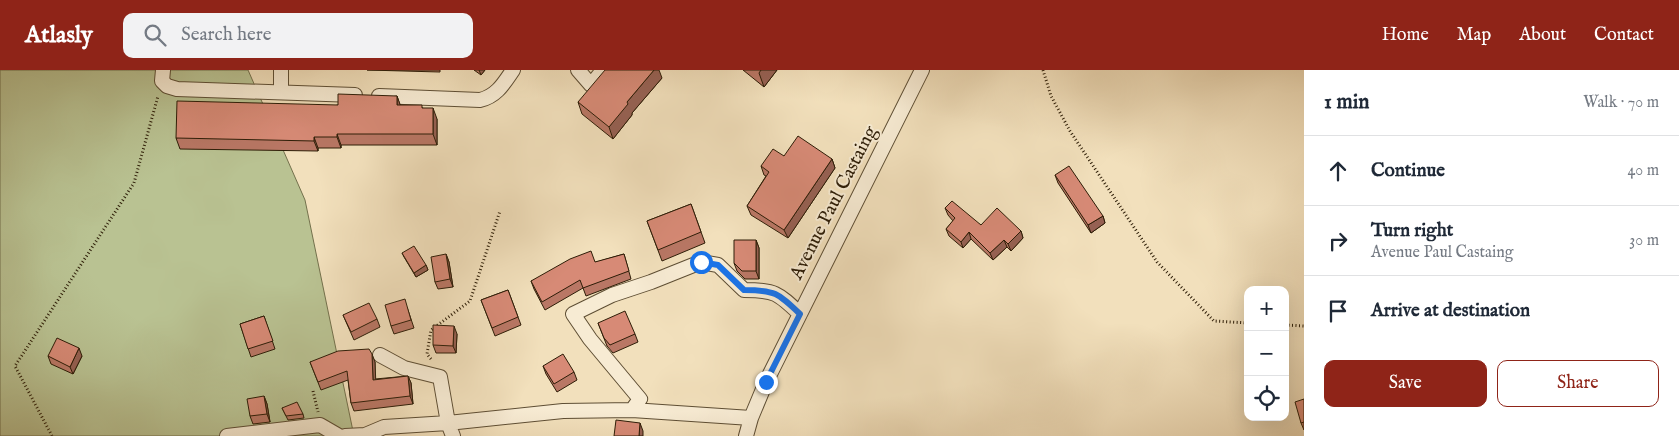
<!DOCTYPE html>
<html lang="en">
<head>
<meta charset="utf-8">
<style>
  :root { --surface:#fff; --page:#f2f2f3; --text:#1f2937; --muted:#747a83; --line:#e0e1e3; --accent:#8f2418 }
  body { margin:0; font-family:"IM FELL English",serif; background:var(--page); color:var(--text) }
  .controls { position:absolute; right:15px; bottom:15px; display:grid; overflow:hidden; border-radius:10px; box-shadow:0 5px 20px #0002 }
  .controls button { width:45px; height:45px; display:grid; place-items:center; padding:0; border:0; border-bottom:1px solid var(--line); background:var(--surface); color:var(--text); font:25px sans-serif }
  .stop { position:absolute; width:15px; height:15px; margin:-11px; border:4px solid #1a73e8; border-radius:50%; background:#fff }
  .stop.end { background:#1a73e8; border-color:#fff; box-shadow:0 1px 5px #0008 }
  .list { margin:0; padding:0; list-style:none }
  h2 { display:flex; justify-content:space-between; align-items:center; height:65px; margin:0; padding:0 20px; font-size:21px }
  h2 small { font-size:16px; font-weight:400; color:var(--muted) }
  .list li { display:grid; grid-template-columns:32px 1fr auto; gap:15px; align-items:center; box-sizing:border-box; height:70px; padding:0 20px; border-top:1px solid var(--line) }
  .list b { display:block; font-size:19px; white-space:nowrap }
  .list p { margin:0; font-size:16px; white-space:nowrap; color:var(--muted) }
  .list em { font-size:16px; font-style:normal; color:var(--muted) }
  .actions { display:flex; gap:10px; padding:15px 20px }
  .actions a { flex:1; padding:11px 0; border:1px solid var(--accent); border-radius:10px; text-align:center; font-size:18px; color:var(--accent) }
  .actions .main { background:var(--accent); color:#fff }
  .icon { flex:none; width:28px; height:28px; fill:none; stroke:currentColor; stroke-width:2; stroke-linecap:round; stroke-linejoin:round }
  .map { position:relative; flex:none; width:1304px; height:366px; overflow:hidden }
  header { display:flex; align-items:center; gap:30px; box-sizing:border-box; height:70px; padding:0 25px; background:var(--accent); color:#fff }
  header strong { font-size:24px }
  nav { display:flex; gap:28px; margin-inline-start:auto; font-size:18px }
  .search { width:350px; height:45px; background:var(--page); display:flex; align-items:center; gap:12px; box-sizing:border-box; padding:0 18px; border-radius:10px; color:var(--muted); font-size:19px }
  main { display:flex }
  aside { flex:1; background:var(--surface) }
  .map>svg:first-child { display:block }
  .green { fill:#b9c292; stroke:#73704c }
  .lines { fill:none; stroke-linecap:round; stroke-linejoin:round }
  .street-casing { stroke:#5e4e34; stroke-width:16 }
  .path { stroke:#2d1d07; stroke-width:3; stroke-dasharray:1 2.5; stroke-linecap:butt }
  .street { stroke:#f7ebd3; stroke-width:14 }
  .wall { fill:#b97765; stroke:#2d1d07 }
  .shaded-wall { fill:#966153; stroke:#2d1d07 }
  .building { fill:#d78a76; stroke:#2d1d07 }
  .route { stroke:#1a73e8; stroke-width:6 }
  .labels { text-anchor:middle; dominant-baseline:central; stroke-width:4; stroke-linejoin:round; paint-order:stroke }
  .street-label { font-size:19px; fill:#2d1d07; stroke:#f7ebd3 }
</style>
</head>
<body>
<header>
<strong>Atlasly</strong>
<div class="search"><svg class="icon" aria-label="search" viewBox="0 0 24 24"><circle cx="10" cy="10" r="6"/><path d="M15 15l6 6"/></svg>Search here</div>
<nav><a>Home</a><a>Map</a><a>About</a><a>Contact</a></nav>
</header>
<main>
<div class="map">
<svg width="1304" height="366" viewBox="0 0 1304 366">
  <rect width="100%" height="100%" fill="#f2e0bc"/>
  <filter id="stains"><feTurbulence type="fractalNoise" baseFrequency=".004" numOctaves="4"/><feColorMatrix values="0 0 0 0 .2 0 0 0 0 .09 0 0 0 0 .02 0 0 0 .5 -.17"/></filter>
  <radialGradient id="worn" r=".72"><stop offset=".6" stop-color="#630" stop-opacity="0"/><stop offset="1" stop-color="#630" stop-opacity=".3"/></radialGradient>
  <path class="green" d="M 0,0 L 248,0 L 305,130 L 354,366 L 0,366 Z"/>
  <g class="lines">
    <defs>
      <path id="street" d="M 163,0 L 162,11 L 167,16 L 177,19 L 355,25
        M 281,0 L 281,22
        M 578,0 L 591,15 L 603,0
        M 379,26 L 480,30 C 497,26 504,13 513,0
        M 380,285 L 404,298 L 440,307 L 448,353 L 453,366
        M 632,340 L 640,329 L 590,269 L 573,244 L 612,225 L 651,212 L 701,192 L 718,195 L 744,220 C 775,220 778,223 800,244
        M 227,366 L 320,355 L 339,366
        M 345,366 L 365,365 L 384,357 L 448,353 L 563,341 L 632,340 L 751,348
        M 746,366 L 751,348 L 766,312 L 922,0"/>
    </defs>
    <use href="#street" class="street-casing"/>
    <path class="path" d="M 1043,0 L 1051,26 L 1070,61 L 1157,192 L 1214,251 L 1248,253
      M 1285,255 L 1304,256
      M 431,289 L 427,284 L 431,260 L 470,231 L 500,141
      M 313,321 L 318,342
      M 52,366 L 15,296 L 134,113 L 158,26"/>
    <use href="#street" class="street"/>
  </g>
  <path class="wall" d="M 367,0 L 440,0 L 440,2 Z
    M 474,0 L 485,0 L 481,5 Z
    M 743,0 L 777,0 L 764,17 Z
    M 662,8 L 632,43 L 632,45 L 613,69 L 582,44 L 578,32 Z
    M 397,26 L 400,35 L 423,38 L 437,49 L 437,75 L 341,75 L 341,78 L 318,78 L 318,81 L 180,79 L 176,68 L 338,35 Z
    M 784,86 L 832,89 L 835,98 L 788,168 L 751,145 L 747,136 L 766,106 L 764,105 L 761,96 Z
    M 1055,105 L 1103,146 L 1105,153 L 1091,163 L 1058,113 Z
    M 691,134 L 705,173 L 662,191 L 647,151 Z
    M 945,138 L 981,155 L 1021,161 L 1023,168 L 1011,181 L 1007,177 L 993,190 L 971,169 L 963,178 L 949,166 L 946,159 L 953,151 L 948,145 Z
    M 756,170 L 759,178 L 759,209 L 745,209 L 737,201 L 734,193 Z
    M 402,183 L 426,195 L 428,200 L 416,207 L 404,187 Z
    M 446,184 L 449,192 L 453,217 L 438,219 L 435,212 Z
    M 624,184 L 631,209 L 586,226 L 583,218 L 545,240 L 534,219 L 531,211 Z
    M 508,220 L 521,255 L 495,266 L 481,230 Z
    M 407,237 L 414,258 L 394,264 L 391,256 Z
    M 343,245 L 377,249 L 380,257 L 354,270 Z
    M 264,246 L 275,279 L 251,287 L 240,254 Z
    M 598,253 L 635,264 L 638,272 L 613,283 L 607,276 Z
    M 457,264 L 456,283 L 436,283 L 433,275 Z
    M 48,286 L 82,286 L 73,304 L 51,294 Z
    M 310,292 L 375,292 L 375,309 L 408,306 L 411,313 L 413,334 L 354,341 L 351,333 L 348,310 L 321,320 Z
    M 543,296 L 574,302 L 577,310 L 557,322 L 546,304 Z
    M 264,326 L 267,334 L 270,352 L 253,354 L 250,346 Z
    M 1304,329 L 1304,360 L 1301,353 Z
    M 282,338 L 303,344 L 304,348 L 288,350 Z"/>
  <path class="shaded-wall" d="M 479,0 L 485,0 L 481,5 Z
    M 654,0 L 659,0 L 662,8 L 632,43 L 632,45 L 613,69 L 609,57 L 627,32 Z
    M 761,0 L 777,0 L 764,17 L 759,3 Z
    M 397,26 L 401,37 L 397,35 Z
    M 433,38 L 437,49 L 437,75 L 433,64 Z
    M 337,64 L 341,75 L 341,78 L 337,67 Z
    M 314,67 L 318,78 L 318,81 L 314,71 Z
    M 832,89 L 835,98 L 788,168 L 784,160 Z
    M 1103,146 L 1105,153 L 1091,163 L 1088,155 Z
    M 1021,161 L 1023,168 L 1011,181 L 1008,174 Z
    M 969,162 L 971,169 L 963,178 L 961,172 Z
    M 756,170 L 759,178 L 759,209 L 756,201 Z
    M 1004,170 L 1007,177 L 993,190 L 990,183 Z
    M 446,184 L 449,192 L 453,217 L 450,209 Z
    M 426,195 L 428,200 L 416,207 L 414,203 Z
    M 454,256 L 457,264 L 456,283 L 453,276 Z
    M 79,278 L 82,286 L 73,304 L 70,297 Z
    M 372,284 L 375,292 L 376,317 L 373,310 Z
    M 408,306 L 411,313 L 413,334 L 410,326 Z
    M 264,326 L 267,334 L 270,352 L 267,344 Z
    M 640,353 L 643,361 L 643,366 L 639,366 Z"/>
  <path class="building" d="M 605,0 L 654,0 L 627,32 L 628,34 L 609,57 L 578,32 Z
    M 338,24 L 397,26 L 397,35 L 422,35 L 422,38 L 433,38 L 433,64 L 337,64 L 337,67 L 314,67 L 314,71 L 176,68 L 177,31 L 338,35 Z
    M 798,66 L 832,89 L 784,160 L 747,136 L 769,102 L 761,96 L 773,79 L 784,86 Z
    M 1069,96 L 1103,146 L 1088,155 L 1055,105 Z
    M 952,131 L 981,155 L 997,138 L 1021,161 L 1008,174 L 1004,170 L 990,183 L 969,162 L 961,172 L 946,159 L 955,148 L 945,138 Z
    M 691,134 L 701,162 L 658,180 L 647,151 Z
    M 734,170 L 756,170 L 756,201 L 742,201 L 734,193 Z
    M 414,176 L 426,195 L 414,203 L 402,183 Z
    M 591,181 L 595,192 L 624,184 L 629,201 L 583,218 L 580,210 L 542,232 L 531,211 L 570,189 Z
    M 446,184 L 450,209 L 435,212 L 431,187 Z
    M 508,220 L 518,247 L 492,258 L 481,230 Z
    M 405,229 L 411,250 L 391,256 L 385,235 Z
    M 369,233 L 377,249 L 351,262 L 343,245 Z
    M 625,241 L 635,264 L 610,275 L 604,268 L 598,253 Z
    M 264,246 L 273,271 L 248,279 L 240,254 Z
    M 433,255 L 454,256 L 453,276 L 433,275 Z
    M 57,268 L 79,278 L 70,297 L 48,286 Z
    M 369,279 L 372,284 L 373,310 L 408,306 L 410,326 L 351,333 L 347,301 L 318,312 L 310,292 L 338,281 Z
    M 563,284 L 574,302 L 554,314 L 543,296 Z
    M 264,326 L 267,344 L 250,346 L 247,329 Z
    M 1304,329 L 1304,352 L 1301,353 L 1295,332 Z
    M 297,332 L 303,344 L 286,346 L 282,338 Z
    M 616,350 L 640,353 L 639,366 L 614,366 Z"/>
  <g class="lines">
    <path class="route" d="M 701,192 L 718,195 L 744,220 C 775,220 778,223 800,244 L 766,312"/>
  </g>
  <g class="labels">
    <g class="street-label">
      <text transform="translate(834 133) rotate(-63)">Avenue Paul Castaing</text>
    </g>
  </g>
  <rect width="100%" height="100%" filter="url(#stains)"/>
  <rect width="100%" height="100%" fill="url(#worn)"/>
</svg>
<div class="controls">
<button>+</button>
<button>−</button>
<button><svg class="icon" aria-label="locate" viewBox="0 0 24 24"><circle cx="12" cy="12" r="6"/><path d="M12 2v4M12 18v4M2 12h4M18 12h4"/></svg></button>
</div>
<div class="stop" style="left:701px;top:192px"></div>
<div class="stop end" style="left:766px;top:312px"></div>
</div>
<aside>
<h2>1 min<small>Walk · 70 m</small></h2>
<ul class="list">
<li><svg class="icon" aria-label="ahead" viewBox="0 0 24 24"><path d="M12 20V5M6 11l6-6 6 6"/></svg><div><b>Continue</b></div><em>40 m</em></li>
<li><svg class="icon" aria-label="right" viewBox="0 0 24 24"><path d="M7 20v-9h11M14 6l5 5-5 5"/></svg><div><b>Turn right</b><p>Avenue Paul Castaing</p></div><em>30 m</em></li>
<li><svg class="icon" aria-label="arrive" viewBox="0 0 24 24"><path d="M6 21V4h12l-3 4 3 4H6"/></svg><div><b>Arrive at destination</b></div></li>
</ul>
<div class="actions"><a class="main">Save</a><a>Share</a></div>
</aside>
</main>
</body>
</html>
